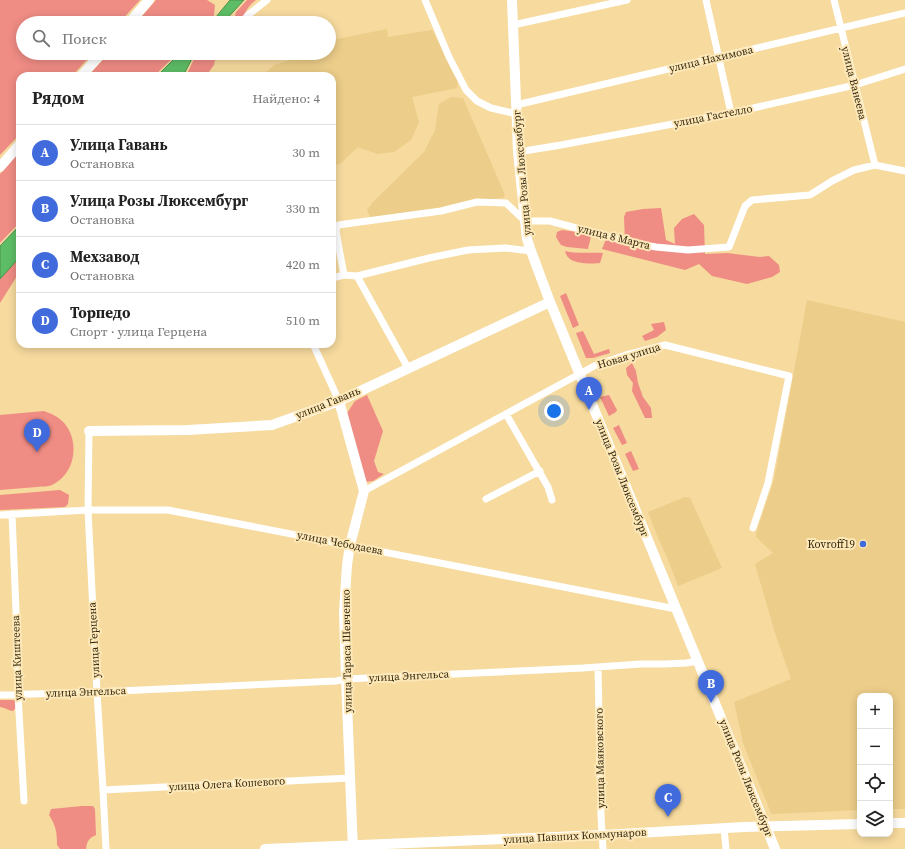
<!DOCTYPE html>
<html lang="ru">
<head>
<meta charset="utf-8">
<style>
  :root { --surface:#fff; --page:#f2f2f2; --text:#222; --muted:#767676; --line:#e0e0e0; --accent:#416bdd }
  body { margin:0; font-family:"Source Serif 4",serif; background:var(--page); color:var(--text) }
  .controls { position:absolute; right:12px; bottom:12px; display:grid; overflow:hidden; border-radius:8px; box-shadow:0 2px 10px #0003 }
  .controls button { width:36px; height:36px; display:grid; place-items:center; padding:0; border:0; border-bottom:1px solid var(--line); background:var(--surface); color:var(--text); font:20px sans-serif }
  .you { position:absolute; left:554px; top:411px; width:14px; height:14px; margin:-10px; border:3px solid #fff; border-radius:50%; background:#1a73e8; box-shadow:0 0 0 6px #1a73e833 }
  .badge { display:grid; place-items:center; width:26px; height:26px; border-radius:50%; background:var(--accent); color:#fff; font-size:13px; font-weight:700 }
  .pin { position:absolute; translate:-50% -33px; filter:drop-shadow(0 1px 2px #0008) }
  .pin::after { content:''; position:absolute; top:21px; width:14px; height:12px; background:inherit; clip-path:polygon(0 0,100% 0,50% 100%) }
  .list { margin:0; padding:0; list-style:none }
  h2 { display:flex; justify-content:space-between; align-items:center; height:52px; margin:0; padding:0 16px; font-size:17px }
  h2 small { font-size:13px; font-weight:400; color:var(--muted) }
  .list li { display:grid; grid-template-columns:26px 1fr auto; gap:12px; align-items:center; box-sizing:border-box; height:56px; padding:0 16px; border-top:1px solid var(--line) }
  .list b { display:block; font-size:15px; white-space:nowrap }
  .list p { margin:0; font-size:13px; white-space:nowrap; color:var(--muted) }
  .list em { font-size:13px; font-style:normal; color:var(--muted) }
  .icon { flex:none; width:22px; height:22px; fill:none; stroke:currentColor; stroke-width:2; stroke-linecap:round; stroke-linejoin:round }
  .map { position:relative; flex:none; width:905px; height:849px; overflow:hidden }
  .search { position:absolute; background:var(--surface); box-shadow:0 2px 10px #0003; left:16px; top:16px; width:320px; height:44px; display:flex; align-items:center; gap:10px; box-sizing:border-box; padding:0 14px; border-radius:22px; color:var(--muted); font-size:15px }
  .panel { position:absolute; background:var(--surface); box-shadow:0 2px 10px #0003; left:16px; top:72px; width:320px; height:276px; border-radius:12px }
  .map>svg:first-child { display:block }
  .built { fill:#eccd89 }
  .green { fill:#ef8c84 }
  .water { fill:#5dbd66; stroke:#50904c }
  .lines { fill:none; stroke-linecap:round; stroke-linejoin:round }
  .street { stroke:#fff; stroke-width:7 }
  .secondary { stroke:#fff; stroke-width:10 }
  .poi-dot { fill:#416bdd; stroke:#fee8b8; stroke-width:1.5 }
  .labels { text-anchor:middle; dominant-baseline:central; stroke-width:4; stroke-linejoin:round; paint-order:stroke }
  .street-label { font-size:11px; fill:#32270f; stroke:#fee8b8 }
  .poi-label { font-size:11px; fill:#32270f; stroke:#fee8b8; text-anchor:end }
</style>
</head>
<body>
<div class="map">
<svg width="905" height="849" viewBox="0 0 905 849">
  <rect width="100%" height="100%" fill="#f6da9e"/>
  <path class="built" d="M 387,29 L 388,37 L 432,30 L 458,81 L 457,88 L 412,97 L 419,122 L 411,140 L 394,152 L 377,154 L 358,147 L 341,163 L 332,166 L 332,76 L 262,76 L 274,65 L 294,59 L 292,53 L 329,53 L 329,35 L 337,39 Z
    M 451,97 L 463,98 L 505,195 L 503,198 L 490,199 L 444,209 L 371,218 L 367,210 L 373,202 L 424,152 L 435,130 L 439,104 Z
    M 807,300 L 905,322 L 905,809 L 890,809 L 890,696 L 860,696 L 860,810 L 773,814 L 771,813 L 743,743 L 734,702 L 791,679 L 775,633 L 755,564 L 773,553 L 756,537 L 756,533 L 774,480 Z
    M 685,497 L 690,498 L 722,568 L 678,586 L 667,557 L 658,538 L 648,512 Z"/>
  <path class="green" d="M 0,0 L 140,0 L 119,23 L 23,23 L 23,53 L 93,53 L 72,76 L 20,76 L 20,134 L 0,155 Z
    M 156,0 L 207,0 L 215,5 L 214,15 L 208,23 L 136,23 Z
    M 247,0 L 256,0 C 249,5 245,11 243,20 L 238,23 L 234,20 L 236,12 Z
    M 109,53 L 178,53 L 154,76 L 88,76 Z
    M 199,53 L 215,53 L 216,55 L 214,65 L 206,76 L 186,76 L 194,59 Z
    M 20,151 L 20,222 L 0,243 L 0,174 Z
    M 661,208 L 666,240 L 675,244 L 674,228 L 682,219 L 694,214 L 704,225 L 705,254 L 727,253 L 760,257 L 769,256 L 779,265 L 780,272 L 772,277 L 747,284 L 712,276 L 699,264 L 685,270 L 602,249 L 606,239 L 625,243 L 624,217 L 626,212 L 643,209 Z
    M 562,230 L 577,232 L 591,236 L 588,249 L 567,247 L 561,245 L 559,242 L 556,237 L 557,232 Z
    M 565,251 C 577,254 590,252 603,253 L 600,263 C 592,264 573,264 568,257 C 567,257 565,251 565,251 Z
    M 20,255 L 20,276 L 17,276 L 0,303 L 0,274 Z
    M 566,293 L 579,325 L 573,328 L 560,296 Z
    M 664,322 L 666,330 L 657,337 L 645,341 L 642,336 L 654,330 L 651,324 Z
    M 583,331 L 594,354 L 609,349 L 610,353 L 593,358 L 586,358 L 576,333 Z
    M 632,363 L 636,371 L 638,383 L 643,397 L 651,408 L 652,418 L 645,418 L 632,391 L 633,383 L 627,375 L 626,368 Z
    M 367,395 L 383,431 L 374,461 L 378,472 L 384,474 L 373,481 L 366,482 L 347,413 L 355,401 Z
    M 609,395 L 617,410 L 616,412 L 609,416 L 600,397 Z
    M 44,411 C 52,414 59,417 65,424 C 80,443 75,474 52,485 C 48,487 42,486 37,487 C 25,488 12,489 0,490 L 0,415 Z
    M 619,425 L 627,443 L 622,445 L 613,428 Z
    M 631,451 L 639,469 L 633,471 L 625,454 Z
    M 60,490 L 69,495 L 68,504 L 65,507 L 0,510 L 0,495 Z
    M 0,700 L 14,700 L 17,702 L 17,706 L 13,711 C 10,711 3,707 0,707 Z
    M 82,806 L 93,806 L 95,809 L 96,835 C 89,838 87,841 86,849 L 60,849 L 57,845 C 57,832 56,826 49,815 L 51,809 Z"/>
  <path class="water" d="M 230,0 L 244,0 L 223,23 L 211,23 Z
    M 180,53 L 195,53 L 183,76 L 157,76 Z
    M 20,225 L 20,257 L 0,279 L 0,246 Z"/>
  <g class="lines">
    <path class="street" d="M 425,0 L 449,57 L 466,90 L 477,101 L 491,108 L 517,114
      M 706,0 L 731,113
      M 834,0 L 875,165
      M 241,23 L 248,15 L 267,0
      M 513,25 L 627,0
      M 516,105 L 905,13
      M 518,152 L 561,145 L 731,113 L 855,85 L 905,69
      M 344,275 L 341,259 L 336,231 L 338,225 L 441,211 L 477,202 L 506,203 L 525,221 L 550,221 L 632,243 L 656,247 L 688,250 L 729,247 L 745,206 L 752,200 L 810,195 L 832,181 L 854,170 L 875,165 L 905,171
      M 357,276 L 408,368
      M 332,278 L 344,275 L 357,276 L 429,258 L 468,250 L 505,248 L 531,251
      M 313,344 L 339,401
      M 506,414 L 548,487 L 552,500
      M 89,431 L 88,510 L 97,692 L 103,790 L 106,849
      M 364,491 L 596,365 L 626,355 L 665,345 L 789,376 L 768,483 L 753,528
      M 486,499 L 540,471
      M 12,514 L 17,635 L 18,694 L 24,801
      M 0,515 L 88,510 L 168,510 L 676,609
      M 598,667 L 601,815 L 603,849
      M 0,695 L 97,692 L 336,681 L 346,679 L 583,668 L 641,664 L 665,664 L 686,663 L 698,661
      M 103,790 L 350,778
      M 724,828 L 726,849"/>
    <path class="secondary" d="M 512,0 L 518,152 L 525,221 L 527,239 L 531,251 L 550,302 C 625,484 701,666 775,849
      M 129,23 L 149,0
      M 81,76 L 102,53
      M 0,167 L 20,144
      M 339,401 L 364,491 L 350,545 L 347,565 L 344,612 L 346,679 L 353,849
      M 89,431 L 188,430 L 272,425 L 339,401 L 550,302
      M 890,823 L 905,823
      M 265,849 L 602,835 L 744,827 L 860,824"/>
  </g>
  <circle class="poi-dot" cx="863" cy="544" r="4"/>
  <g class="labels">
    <g class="street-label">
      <text transform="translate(711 59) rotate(-13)">улица Нахимова</text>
      <text transform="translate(854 83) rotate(76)">улица Ванеева</text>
      <text transform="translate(713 116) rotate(-11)">улица Гастелло</text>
      <text transform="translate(522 173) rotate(-95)">улица Розы Люксембург</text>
      <text transform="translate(614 237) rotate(14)">улица 8 Марта</text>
      <text transform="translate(629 356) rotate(-17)">Новая улица</text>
      <text transform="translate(328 403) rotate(-22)">улица Гавань</text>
      <text transform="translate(622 478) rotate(68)">улица Розы Люксембург</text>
      <text transform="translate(340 543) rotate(11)">улица Чебодаева</text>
      <text transform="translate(94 640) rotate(-93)">улица Герцена</text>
      <text transform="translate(347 651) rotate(-91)">улица Тараса Шевченко</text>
      <text transform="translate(17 658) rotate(-92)">улица Киштеева</text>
      <text transform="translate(409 676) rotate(-3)">улица Энгельса</text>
      <text transform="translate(86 692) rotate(-2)">улица Энгельса</text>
      <text transform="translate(600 758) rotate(-91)">улица Маяковского</text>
      <text transform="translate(746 778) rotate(68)">улица Розы Люксембург</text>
      <text transform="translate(227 784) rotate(-3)">улица Олега Кошевого</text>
      <text transform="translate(575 836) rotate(-3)">улица Павших Коммунаров</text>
    </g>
    <g class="poi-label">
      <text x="855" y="544">Kovroff19</text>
    </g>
  </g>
</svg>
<div class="controls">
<button>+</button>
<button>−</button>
<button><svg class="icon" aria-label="locate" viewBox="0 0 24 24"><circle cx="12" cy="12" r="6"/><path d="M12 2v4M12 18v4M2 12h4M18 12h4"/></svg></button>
<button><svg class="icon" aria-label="layers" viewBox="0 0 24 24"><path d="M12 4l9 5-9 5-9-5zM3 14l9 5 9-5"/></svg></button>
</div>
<div class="you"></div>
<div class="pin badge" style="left:589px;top:410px">A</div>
<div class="pin badge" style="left:711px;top:703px">B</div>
<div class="pin badge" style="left:668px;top:817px">C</div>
<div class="pin badge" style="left:37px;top:452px">D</div>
<div class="search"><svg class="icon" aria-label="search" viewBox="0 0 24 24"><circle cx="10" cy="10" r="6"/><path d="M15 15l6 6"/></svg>Поиск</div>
<section class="panel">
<h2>Рядом<small>Найдено: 4</small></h2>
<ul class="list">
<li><span class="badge">A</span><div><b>Улица Гавань</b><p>Остановка</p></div><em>30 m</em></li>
<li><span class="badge">B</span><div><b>Улица Розы Люксембург</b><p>Остановка</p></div><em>330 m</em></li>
<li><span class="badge">C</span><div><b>Мехзавод</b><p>Остановка</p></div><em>420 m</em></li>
<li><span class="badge">D</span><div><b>Торпедо</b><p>Спорт · улица Герцена</p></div><em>510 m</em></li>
</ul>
</section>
</div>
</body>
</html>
